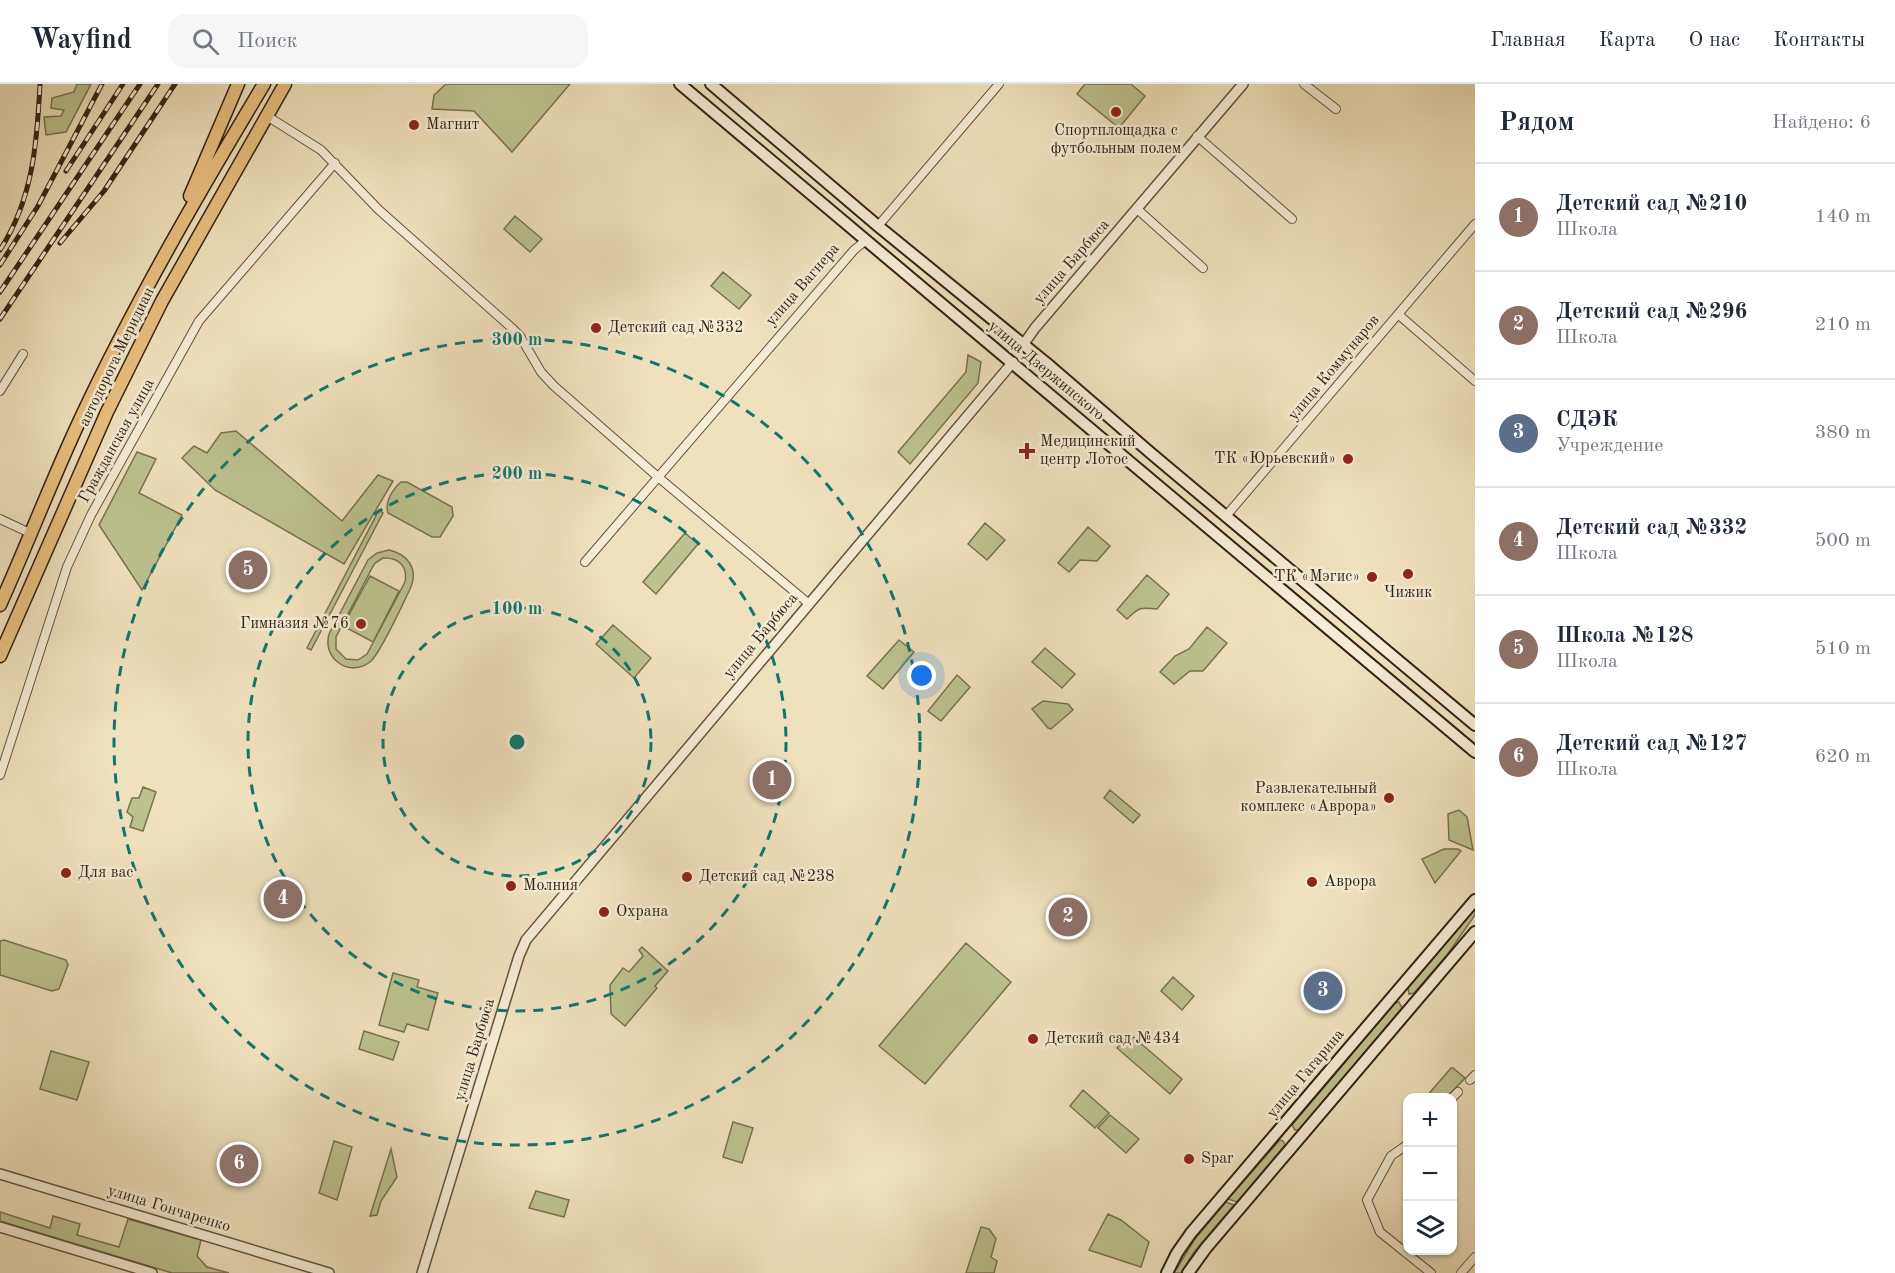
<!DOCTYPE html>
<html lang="ru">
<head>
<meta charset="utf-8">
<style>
  :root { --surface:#fff; --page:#f6f6f7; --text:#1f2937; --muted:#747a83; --line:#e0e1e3; --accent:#db2777 }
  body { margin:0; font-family:"Old Standard TT",serif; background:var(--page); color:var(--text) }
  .controls { position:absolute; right:18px; bottom:18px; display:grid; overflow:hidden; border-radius:12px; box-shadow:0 2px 4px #0004 }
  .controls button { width:54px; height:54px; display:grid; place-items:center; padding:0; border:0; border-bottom:2px solid var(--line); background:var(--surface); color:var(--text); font:30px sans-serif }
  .you { position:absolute; left:922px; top:592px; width:21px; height:21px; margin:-15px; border:4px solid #fff; border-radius:50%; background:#1a73e8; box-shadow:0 0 0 9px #1a73e833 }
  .badge { display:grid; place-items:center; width:39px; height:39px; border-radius:50%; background:var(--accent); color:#fff; font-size:20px; font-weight:700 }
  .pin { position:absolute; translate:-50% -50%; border:3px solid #fff; box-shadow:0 2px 6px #0006 }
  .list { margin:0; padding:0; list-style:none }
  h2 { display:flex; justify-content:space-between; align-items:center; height:78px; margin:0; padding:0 24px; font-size:26px }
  h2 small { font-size:20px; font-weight:400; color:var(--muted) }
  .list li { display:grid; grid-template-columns:39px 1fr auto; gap:18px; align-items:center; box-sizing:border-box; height:108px; padding:0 24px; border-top:2px solid var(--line) }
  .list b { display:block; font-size:22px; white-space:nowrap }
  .list p { margin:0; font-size:20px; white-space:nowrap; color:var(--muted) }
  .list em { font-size:20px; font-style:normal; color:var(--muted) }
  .icon { flex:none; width:33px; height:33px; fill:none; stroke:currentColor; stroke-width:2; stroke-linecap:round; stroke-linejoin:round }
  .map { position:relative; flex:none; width:1475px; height:1189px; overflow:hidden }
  header { display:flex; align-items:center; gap:36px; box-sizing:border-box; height:84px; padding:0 30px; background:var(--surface); border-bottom:2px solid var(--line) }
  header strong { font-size:28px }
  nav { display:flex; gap:33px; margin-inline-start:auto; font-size:21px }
  .search { width:420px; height:54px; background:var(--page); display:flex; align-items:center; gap:15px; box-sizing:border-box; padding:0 21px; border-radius:18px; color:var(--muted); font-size:22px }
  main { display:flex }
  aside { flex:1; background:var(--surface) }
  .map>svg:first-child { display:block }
  .green { fill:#bcc290; stroke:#777252; stroke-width:1.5; fill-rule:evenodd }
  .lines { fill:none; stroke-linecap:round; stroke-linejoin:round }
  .minor-casing { stroke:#62523e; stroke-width:10 }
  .tertiary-casing { stroke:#62523e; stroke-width:12 }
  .secondary-casing { stroke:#322214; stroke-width:14 }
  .primary-casing { stroke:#322214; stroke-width:15 }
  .minor { stroke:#f5ecd5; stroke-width:8 }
  .tertiary { stroke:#f5ecd5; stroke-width:9 }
  .secondary { stroke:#f5ecd5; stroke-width:10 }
  .primary { stroke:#e8c07f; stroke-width:12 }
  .rail-casing { stroke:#322214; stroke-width:5 }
  .rail { stroke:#f5ecd5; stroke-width:3; stroke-dasharray:9; stroke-linecap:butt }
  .ring { fill:none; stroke:#0f766e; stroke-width:3; stroke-dasharray:10 8 }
  .poi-dot { fill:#8f2418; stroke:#f5ecd5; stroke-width:2 }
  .labels { text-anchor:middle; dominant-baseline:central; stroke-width:5; stroke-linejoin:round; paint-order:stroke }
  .poi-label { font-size:16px; fill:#322214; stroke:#f5ecd5; text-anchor:start }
  .street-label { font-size:16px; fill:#322214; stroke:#f5ecd5 }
  .centre { fill:#0f766e; stroke:#f5ecd5; stroke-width:3 }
  .ring-label { font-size:18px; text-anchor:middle; font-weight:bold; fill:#0f766e; stroke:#f5ecd5; stroke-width:5; stroke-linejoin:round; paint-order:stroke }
</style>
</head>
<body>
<header>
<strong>Wayfind</strong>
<div class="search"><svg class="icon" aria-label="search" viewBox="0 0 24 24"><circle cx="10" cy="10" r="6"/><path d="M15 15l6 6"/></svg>Поиск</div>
<nav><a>Главная</a><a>Карта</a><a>О нас</a><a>Контакты</a></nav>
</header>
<main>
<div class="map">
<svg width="1475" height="1189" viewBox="0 0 1475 1189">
  <rect width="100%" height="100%" fill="#f0e1be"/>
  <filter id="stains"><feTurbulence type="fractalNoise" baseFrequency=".00333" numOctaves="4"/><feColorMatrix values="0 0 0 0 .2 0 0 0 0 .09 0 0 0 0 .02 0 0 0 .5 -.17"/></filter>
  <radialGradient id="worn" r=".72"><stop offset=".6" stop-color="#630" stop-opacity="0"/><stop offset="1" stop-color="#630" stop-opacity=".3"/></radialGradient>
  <path class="green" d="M 77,0 L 91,0 L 66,48 L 46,51 L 44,33 L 61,32 L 64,26 L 51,24 L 52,14 L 74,8 Z
    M 446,0 L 570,0 L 512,68 L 474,27 L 432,25 L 434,11 Z
    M 1085,0 L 1131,0 L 1145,12 L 1119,44 L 1077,10 Z
    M 515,132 L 542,155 L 530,168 L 504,145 Z
    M 723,188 L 751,211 L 739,225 L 711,202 Z
    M 968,271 L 981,278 L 978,299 L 910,380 L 898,368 L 966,288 Z
    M 236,347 L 342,437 L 378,391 L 393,397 L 344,480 L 215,406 L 182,374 L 194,362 L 207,369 L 221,349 Z
    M 137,368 L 156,375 L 139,409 L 182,431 L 142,506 L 99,441 Z
    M 401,398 L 407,398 L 452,423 L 453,432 L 440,453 L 432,453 L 388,429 C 384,418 393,405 401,398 Z
    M 379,426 L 383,429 L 311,566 L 307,564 Z
    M 985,439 L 1005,456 L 987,476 L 968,460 Z
    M 1088,443 L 1110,462 L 1097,477 L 1080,476 L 1069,488 L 1058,479 Z
    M 685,449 L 698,460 L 656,510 L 643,498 Z
    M 389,466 C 408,470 418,485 411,503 C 403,519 381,569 370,578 C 361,585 348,586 339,579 C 329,572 326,561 329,550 L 368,476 L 377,469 ZM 383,474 C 399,473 408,483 405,498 L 367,570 L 358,576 L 346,575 L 336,565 L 336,553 L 372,484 L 375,479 Z
    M 1147,491 L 1169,510 L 1157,525 C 1141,523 1139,523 1127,535 L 1117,526 Z
    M 370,492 L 399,507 L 373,558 L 343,542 Z
    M 613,541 L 651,574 L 634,594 L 596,560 Z
    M 1207,543 L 1227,559 L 1203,587 L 1190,587 L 1174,600 L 1160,588 L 1175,572 L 1189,565 Z
    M 899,556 L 914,568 L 883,605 L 867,592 Z
    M 1045,564 L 1075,590 L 1062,604 L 1032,578 Z
    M 957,591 L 970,603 L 941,637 L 928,627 Z
    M 1043,617 L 1068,620 L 1073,626 L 1051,645 L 1048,644 L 1032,625 Z
    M 143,703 L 156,708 L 143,747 L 130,743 L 133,733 L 127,728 L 132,714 L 139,714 Z
    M 1110,706 L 1140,731 L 1133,739 L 1104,714 Z
    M 1459,726 L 1467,733 L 1473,766 L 1449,756 L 1448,730 Z
    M 1444,765 L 1458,765 L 1461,767 L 1435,799 L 1422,775 Z
    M 1475,825 L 1475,831 L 1447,871 L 1414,909 L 1409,910 L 1408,904 Z
    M 4,856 L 66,876 L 68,881 L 59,905 L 52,907 L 0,891 L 0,857 Z
    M 966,859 L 1011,898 L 925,1000 L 879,962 Z
    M 642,863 L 668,887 L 655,902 L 657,904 L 625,942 L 611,930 L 610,901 L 623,884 L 629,888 L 643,872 L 639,866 Z
    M 393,889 L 419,896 L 417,903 L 438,909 L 428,946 L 407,940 L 404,948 L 379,941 Z
    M 1173,893 L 1194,912 L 1182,926 L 1161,907 Z
    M 1399,918 L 1402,924 L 1299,1046 L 1295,1046 L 1292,1041 L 1395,919 Z
    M 364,947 L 399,958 L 393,976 L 359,965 Z
    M 1130,950 L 1182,995 L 1170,1010 L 1117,964 Z
    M 51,967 L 89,978 L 77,1016 L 40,1005 Z
    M 1451,984 L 1453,984 L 1465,994 L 1447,1013 L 1426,1013 Z
    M 1083,1006 L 1109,1029 L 1095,1044 L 1070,1022 Z
    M 1110,1031 L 1139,1055 L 1126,1069 L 1098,1044 Z
    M 733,1038 L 753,1044 L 742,1079 L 723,1073 Z
    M 1280,1056 L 1283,1057 L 1285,1061 L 1237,1118 L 1228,1115 Z
    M 334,1057 L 352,1063 L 337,1116 L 319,1109 Z
    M 391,1065 L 397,1093 L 381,1117 L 377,1131 L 370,1132 Z
    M 536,1107 L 569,1116 L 564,1133 L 529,1124 Z
    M 1226,1118 L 1234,1121 L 1194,1168 L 1181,1189 L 1174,1189 L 1195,1155 Z
    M 0,1128 L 50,1144 L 53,1132 L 80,1140 L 77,1151 L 119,1163 L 128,1135 L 201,1156 L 197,1172 L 207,1183 L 229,1189 L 172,1189 L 0,1137 Z
    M 1108,1130 L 1121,1136 L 1149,1158 L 1141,1183 L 1089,1166 Z
    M 981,1143 L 989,1145 L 996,1155 L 991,1173 L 997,1177 L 994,1189 L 966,1189 Z"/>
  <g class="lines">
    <defs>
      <path id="minor" d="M 1304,0 L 1336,25
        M 267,32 L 321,66 L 379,126 L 513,245 L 520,252 L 541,288 L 554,302 L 658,393 L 808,519
        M 1197,52 L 1292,135
        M 1137,125 L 1203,184
        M 878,142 L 999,0
        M 1399,231 L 1475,297
        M 0,307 L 23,270
        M 1226,432 L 1475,140
        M 0,435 L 32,450
        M 585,478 L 854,166 L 865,157
        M 0,691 L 67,483 L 91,431 L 199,237 L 335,79
        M 1470,996 L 1475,991
        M 1452,1014 L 1458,1008
        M 1408,1060 L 1391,1072 L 1367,1116 L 1380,1148 L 1431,1189
        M 1461,1189 L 1475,1173"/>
      <path id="tertiary" d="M 1023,261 L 1035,244 L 1243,0
        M 0,1090 L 329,1189
        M 0,1143 L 152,1189
        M 422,1189 L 519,872 L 526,856 L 1013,278"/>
      <path id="secondary" d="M 680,0 L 1475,668
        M 711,0 L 878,142 L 1051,283 L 1153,371 L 1475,641
        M 1167,1189 L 1177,1169 L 1191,1149 L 1475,816
        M 1188,1189 L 1206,1164 L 1475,848"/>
      <path id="primary" d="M 190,112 L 238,0
        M 0,521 C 27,461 51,398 79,338 C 133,222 198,110 264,0
        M 0,572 L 107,328 L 162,217 L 285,0"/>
    </defs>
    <use href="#minor" class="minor-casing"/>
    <use href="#tertiary" class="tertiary-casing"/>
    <use href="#secondary" class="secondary-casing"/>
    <use href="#primary" class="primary-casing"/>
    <use href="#minor" class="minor"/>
    <use href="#tertiary" class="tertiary"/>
    <use href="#secondary" class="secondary"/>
    <use href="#primary" class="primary"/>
    <defs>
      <path id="rail" d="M 66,87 L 123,0
        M 60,159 L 104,107 L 175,0
        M 0,166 C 33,115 37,59 40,0
        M 0,181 L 38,122 L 102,0
        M 0,208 L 140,0
        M 0,235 L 158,0"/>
    </defs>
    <use href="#rail" class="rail-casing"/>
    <use href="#rail" class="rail"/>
  </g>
  <g class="ring">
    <circle cx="517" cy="658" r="134"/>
    <circle cx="517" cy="658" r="269"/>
    <circle cx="517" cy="658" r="403"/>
  </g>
  <g class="poi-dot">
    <circle cx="1116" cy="28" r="6"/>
    <circle cx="414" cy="41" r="6"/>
    <circle cx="596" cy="244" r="6"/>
    <path d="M1024 358h6v6h6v6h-6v6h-6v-6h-6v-6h6z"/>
    <circle cx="1348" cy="375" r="6"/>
    <circle cx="1408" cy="490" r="6"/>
    <circle cx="1372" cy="493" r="6"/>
    <circle cx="361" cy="540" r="6"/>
    <circle cx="1389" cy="714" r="6"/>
    <circle cx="66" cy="789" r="6"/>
    <circle cx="687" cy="793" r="6"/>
    <circle cx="1312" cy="798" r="6"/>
    <circle cx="511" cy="802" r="6"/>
    <circle cx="604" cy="828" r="6"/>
    <circle cx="1033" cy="955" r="6"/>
    <circle cx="1189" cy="1075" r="6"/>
  </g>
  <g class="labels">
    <g class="poi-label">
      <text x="426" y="41">Магнит</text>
      <text x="1116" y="47" text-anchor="middle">Спортплощадка с<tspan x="1116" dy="18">футбольным полем</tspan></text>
      <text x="608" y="244">Детский cад №332</text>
      <text x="1040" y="358">Медицинский<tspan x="1040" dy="18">центр Лотос</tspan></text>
      <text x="1336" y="375" text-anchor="end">ТК «Юрьевский»</text>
      <text x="1360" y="493" text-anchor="end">ТК «Мэгис»</text>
      <text x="1408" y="509" text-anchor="middle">Чижик</text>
      <text x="349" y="540" text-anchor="end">Гимназия №76</text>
      <text x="1377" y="705" text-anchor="end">Развлекательный<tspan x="1377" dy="18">комплекс «Аврора»</tspan></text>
      <text x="78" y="789">Для вас</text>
      <text x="699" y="793">Детский сад №238</text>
      <text x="1324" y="798">Аврора</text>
      <text x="523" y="802">Молния</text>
      <text x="616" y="828">Охрана</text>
      <text x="1045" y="955">Детский сад №434</text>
      <text x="1201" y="1075">Spar</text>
    </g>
    <g class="street-label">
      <text transform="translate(1072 178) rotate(-49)">улица Барбюса</text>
      <text transform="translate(803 201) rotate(-49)">улица Вагнера</text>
      <text transform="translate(117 273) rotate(-64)">автодорога Меридиан</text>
      <text transform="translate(1334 284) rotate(-50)">улица Коммунаров</text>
      <text transform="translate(1046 287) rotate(40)">улица Дзержинского</text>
      <text transform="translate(117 357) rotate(-61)">Гражданская улица</text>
      <text transform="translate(761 552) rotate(-50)">улица Барбюса</text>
      <text transform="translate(475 966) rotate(-73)">улица Барбюса</text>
      <text transform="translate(1306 990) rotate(-50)">улица Гагарина</text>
      <text transform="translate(169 1125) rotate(17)">улица Гончаренко</text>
    </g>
  </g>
  <circle cx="517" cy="658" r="9" class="centre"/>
  <g class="ring-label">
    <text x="517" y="261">300 m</text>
    <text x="517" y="395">200 m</text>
    <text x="517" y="530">100 m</text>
  </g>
  <rect width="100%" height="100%" filter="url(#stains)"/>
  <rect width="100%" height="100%" fill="url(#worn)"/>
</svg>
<div class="controls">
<button>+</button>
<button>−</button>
<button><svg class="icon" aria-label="layers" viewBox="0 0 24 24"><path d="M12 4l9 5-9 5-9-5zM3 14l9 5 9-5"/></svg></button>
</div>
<div class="you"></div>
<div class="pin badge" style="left:772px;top:696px;background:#8d6e63">1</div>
<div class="pin badge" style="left:1068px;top:833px;background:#8d6e63">2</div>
<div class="pin badge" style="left:1323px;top:907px;background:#5c6f8a">3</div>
<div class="pin badge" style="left:283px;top:815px;background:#8d6e63">4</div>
<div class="pin badge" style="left:248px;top:486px;background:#8d6e63">5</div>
<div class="pin badge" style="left:239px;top:1080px;background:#8d6e63">6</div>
</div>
<aside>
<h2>Рядом<small>Найдено: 6</small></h2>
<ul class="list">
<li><span class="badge" style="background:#8d6e63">1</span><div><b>Детский сад №210</b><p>Школа</p></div><em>140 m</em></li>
<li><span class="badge" style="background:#8d6e63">2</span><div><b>Детский сад №296</b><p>Школа</p></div><em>210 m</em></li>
<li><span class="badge" style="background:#5c6f8a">3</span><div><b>СДЭК</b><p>Учреждение</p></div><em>380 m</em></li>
<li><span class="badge" style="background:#8d6e63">4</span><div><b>Детский сад №332</b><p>Школа</p></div><em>500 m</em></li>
<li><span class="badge" style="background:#8d6e63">5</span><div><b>Школа №128</b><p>Школа</p></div><em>510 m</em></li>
<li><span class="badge" style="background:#8d6e63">6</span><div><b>Детский сад №127</b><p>Школа</p></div><em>620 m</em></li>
</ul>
</aside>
</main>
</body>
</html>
